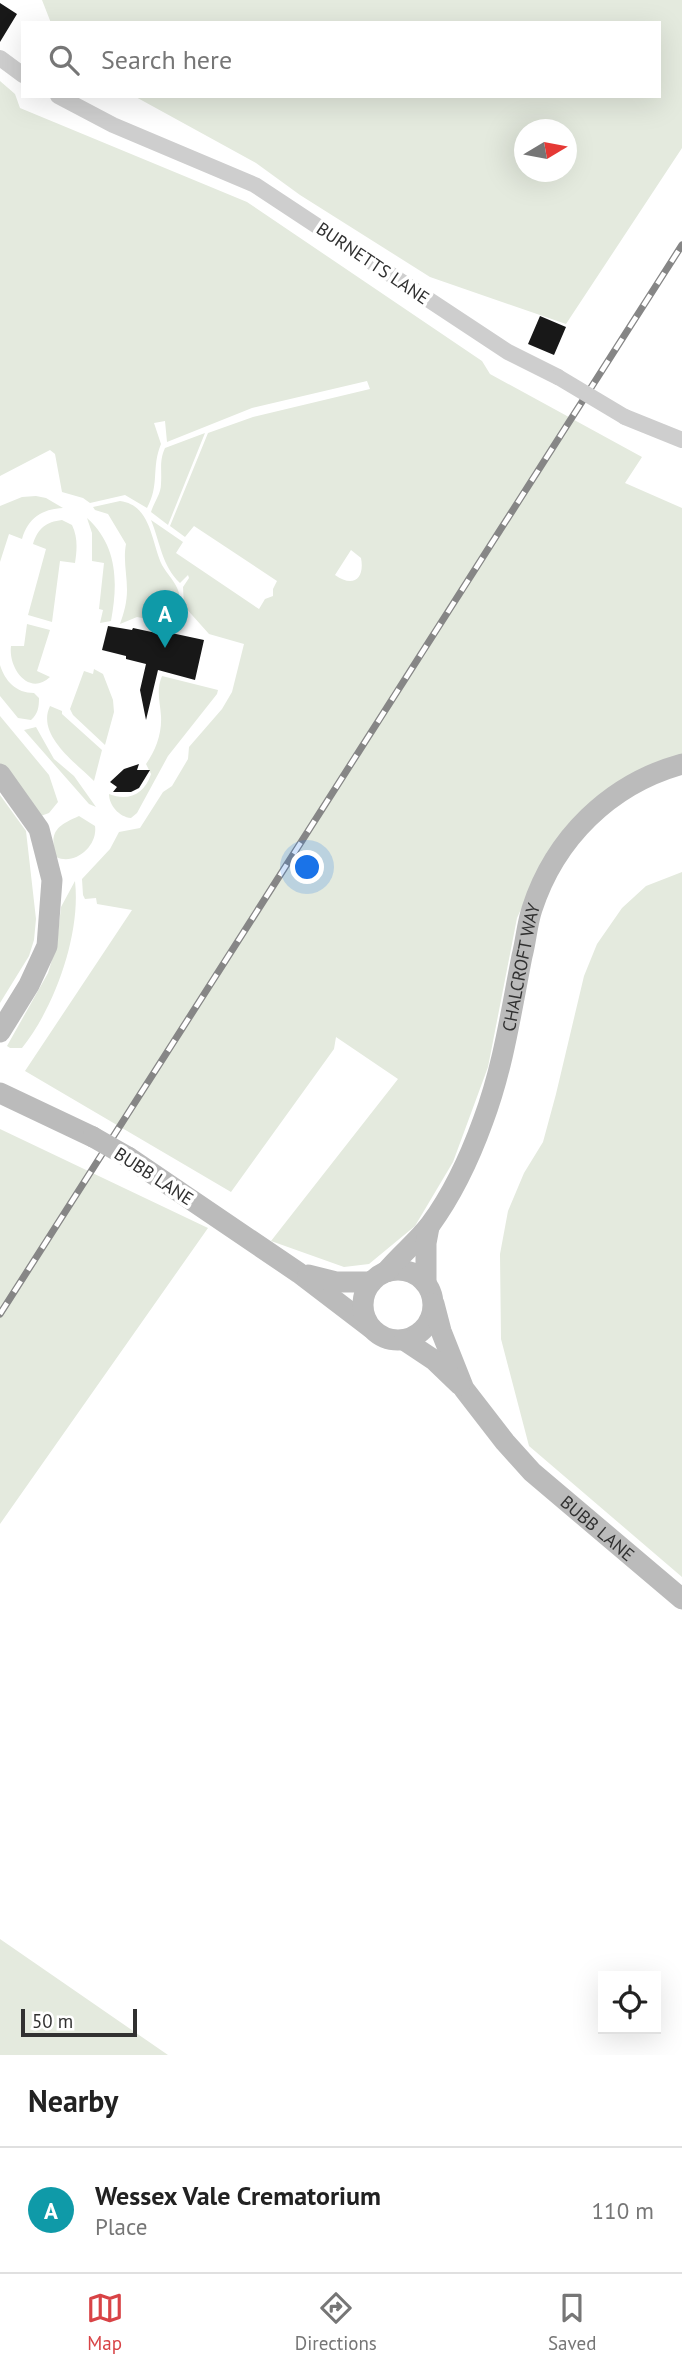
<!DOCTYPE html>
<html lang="en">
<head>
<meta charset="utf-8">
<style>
  :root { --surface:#fff; --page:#f6f6f6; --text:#222; --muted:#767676; --line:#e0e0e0; --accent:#d84346 }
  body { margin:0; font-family:"PT Sans",sans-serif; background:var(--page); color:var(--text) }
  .controls { position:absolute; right:21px; bottom:21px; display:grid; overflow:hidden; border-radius:0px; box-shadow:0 7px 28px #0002 }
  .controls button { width:63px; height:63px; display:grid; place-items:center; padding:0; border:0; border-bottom:2px solid var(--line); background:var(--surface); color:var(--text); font:35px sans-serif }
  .compass { position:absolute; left:514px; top:119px; width:63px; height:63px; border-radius:50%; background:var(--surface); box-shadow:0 7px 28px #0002; rotate:80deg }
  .scale { position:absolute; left:21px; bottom:18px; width:116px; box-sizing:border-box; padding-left:7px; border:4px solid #313131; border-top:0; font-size:19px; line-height:24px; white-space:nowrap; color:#313131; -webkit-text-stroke:5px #fff; paint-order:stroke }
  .you { position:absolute; left:308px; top:868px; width:24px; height:24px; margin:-18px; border:5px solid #fff; border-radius:50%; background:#1a73e8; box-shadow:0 0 0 10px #1a73e833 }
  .badge { display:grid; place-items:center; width:46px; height:46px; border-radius:50%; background:var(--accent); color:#fff; font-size:23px; font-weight:700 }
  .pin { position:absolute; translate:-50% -58px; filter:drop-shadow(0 2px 4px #0008) }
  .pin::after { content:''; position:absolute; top:37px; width:24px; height:21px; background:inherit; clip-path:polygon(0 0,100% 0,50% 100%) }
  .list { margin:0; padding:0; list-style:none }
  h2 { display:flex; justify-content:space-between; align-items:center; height:91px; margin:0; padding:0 28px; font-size:30px }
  h2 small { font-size:23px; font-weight:400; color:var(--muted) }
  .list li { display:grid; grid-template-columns:46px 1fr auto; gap:21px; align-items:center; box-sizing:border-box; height:126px; padding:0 28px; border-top:2px solid var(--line) }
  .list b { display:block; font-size:26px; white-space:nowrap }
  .list p { margin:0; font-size:23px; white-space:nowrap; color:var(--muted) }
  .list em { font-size:23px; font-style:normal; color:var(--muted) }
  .icon { flex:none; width:38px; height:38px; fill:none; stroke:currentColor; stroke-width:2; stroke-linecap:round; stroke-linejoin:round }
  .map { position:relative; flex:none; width:682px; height:2055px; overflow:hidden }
  .search { position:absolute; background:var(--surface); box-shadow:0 7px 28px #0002; left:21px; right:21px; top:21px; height:77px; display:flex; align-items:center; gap:18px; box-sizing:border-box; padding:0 24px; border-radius:0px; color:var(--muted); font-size:26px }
  .sheet { height:217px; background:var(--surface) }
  nav { display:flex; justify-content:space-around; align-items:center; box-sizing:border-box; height:98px; border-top:2px solid var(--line); background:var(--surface); font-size:19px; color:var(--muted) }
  nav a { display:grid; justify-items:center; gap:4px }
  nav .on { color:var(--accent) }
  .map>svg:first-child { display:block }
  .green { fill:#e4eade; fill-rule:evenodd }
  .building { fill:#181818 }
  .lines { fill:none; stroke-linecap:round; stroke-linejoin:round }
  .street { stroke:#cecece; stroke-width:16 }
  .secondary { stroke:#bbb; stroke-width:21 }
  .rail-casing { stroke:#868686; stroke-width:7 }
  .rail { stroke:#fff; stroke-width:4.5; stroke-dasharray:13; stroke-linecap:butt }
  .street-bridge { stroke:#cecece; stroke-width:16 }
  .secondary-bridge { stroke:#bbb; stroke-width:21 }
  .labels { text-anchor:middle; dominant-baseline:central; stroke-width:7; stroke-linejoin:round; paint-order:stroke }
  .street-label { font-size:18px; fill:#313131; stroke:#fff }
</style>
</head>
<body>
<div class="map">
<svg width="682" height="2055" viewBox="0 0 682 2055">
  <rect width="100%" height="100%" fill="#fff"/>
  <path class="green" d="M 42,0 L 682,0 L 682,148 L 566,324 L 430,277 L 300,195 L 256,163 L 134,96 L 659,96 L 659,23 L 51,23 ZM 524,130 L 566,130 L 566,172 L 524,172 Z
    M 0,81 L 15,94 L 20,108 L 247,202 L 482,361 L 490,374 L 642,457 L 625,483 L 682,508 L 682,755 L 544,859 L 517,918 L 488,1067 L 453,1162 L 415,1226 L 369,1264 L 344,1267 L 271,1241 L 398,1079 L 336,1037 L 334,1049 L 231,1192 L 25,1071 L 132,910 L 97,904 L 96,898 L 85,899 L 83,895 L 82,879 L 110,849 L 119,832 L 140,828 L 163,792 L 172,786 L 188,759 L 189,747 L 222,709 L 232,692 L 244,644 L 209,634 L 184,606 L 183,587 L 189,578 L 188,575 L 180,583 C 162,566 160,542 151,520 L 183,542 L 176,553 L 259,609 L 265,599 L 273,596 L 273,589 L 277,581 L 194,526 L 185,537 L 170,526 L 208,433 L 253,417 L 370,389 L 367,381 L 252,408 L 167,442 L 165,421 L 154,423 L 161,444 C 151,468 160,484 147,508 L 125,495 L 90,503 L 83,498 L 62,492 L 55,454 L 50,450 L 0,476 ZM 351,550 L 361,558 C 365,579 353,588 335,575 Z
    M 205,433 L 168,525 L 151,512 C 154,502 161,494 161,484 C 162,470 159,461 165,448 Z
    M 36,496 L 46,498 L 63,508 C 42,509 28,518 22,539 L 9,534 L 0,562 L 0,506 L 22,497 Z
    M 120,501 C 151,505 151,541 162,565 C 167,574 176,582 179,593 C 181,603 177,615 173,624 L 137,617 L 120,624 C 124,613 127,602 127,590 C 127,574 123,560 126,544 L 108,514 L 95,510 L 93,507 Z
    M 87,518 C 118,546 118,583 111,621 L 100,623 L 103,610 L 99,609 L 104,563 L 92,561 L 92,533 Z
    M 62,520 L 72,525 C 78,537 77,550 75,563 L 60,561 L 52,622 L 28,615 L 46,549 L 33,544 C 38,528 46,522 62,520 Z
    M 27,624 L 50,630 L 37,671 L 50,677 C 29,697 8,668 11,646 L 24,646 Z
    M 0,665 C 5,681 16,693 34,693 L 39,698 C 39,707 38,714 31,720 L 18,718 L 0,696 Z
    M 94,669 L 103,674 L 113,700 L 114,712 L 105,745 L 73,715 L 70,709 L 84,671 L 93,674 Z
    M 162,676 L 218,690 L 217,694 L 168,756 L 137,813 L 131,818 C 119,817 109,805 109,794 C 128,802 145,794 151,774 L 146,764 C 156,750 162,733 161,716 C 160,701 156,690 162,676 Z
    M 50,706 L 62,711 L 62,714 L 102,750 L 94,781 C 76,763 36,735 50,706 Z
    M 0,716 L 49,775 L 58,802 L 49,813 L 38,817 L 0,765 Z
    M 36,727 L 54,759 L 74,776 L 96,807 L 89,804 L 24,730 Z
    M 0,795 L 26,831 L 36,919 L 34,940 L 29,956 L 0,1003 Z
    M 79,816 L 95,826 C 98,846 75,866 56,857 C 49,832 56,826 79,816 Z
    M 682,872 L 682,1577 L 529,1446 L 501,1339 L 500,1254 L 508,1211 L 524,1173 L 543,1142 L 556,1094 L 584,976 L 597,944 L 622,908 L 646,886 Z
    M 75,881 C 81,934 55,1007 22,1048 L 10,1048 L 7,1046 L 48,973 L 57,943 L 61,907 Z
    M 0,1129 L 208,1228 L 0,1524 Z
    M 0,1939 L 168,2055 L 0,2055 Z"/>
  <path class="building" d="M 0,3 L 17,14 L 0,42 Z
    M 540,316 L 566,327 L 554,355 L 528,344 Z
    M 108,626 L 132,630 L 133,628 L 161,634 L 162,631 L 204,640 L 195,680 L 158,670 L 146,720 L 140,690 L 146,664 L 126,659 L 126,656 L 102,650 Z
    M 139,764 L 137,770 L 150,770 L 139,788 L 131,792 L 113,792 L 117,787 L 110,782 L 124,769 Z"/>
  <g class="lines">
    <path class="street" d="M 0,58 L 23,75
      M 58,96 L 113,125 L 255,185 L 508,352 L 558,377
      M 625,417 L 682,440"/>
    <g class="secondary">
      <path d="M 0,774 L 39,829 L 52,880 L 47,946 L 29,985 L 0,1032"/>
      <path d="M 0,1093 L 93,1137"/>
      <path d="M 128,1157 L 299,1273 L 371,1328"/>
      <circle cx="398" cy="1305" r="35"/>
      <path id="s1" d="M 386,1272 C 400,1255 417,1242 430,1225 C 452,1195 470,1157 483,1121 C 503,1068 511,1012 522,956 C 526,941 527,924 532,909 C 555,838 610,784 682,764"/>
      <path d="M 308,1275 L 336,1282 L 371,1282"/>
      <path d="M 426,1283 L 426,1243 L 429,1227"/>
      <path id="s2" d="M 434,1304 L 441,1331 L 464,1389 L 505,1442 L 532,1472 L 682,1599"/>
      <path d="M 404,1340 L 434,1360 L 460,1385"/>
    </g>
    <defs>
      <path id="rail" d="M 0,1314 L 682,245"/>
    </defs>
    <use href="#rail" class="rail-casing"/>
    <use href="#rail" class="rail"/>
    <path class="street-bridge" d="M 558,377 L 625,417"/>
    <path class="secondary-bridge" d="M 93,1137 L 128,1157"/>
  </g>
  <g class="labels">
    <g class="street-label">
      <text transform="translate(373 263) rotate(34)">BURNETTS LANE</text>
      <text stroke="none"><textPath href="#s1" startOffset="340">CHALCROFT WAY</textPath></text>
      <text transform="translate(154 1176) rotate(33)">BUBB LANE</text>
      <text stroke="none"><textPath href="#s2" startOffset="284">BUBB LANE</textPath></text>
    </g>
  </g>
</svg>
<div class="controls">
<button><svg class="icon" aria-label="locate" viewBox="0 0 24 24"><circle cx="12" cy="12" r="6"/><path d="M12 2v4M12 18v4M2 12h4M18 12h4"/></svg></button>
</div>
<svg class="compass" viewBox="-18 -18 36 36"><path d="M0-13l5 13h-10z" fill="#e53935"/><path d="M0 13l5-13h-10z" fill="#767676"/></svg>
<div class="scale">50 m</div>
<div class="you"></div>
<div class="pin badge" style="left:165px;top:648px;background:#0f9aa8">A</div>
<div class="search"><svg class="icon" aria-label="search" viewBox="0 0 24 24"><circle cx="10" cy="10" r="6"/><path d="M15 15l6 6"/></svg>Search here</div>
</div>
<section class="sheet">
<h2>Nearby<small></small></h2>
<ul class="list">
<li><span class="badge" style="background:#0f9aa8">A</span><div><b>Wessex Vale Crematorium</b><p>Place</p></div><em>110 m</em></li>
</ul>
</section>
<nav>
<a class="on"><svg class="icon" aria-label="map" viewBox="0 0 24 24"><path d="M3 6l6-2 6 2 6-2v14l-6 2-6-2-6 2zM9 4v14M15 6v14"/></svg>Map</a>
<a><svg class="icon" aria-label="directions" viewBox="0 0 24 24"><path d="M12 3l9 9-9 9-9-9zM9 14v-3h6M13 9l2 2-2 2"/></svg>Directions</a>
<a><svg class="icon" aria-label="saved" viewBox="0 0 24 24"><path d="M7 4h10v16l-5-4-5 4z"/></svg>Saved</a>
</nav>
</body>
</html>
